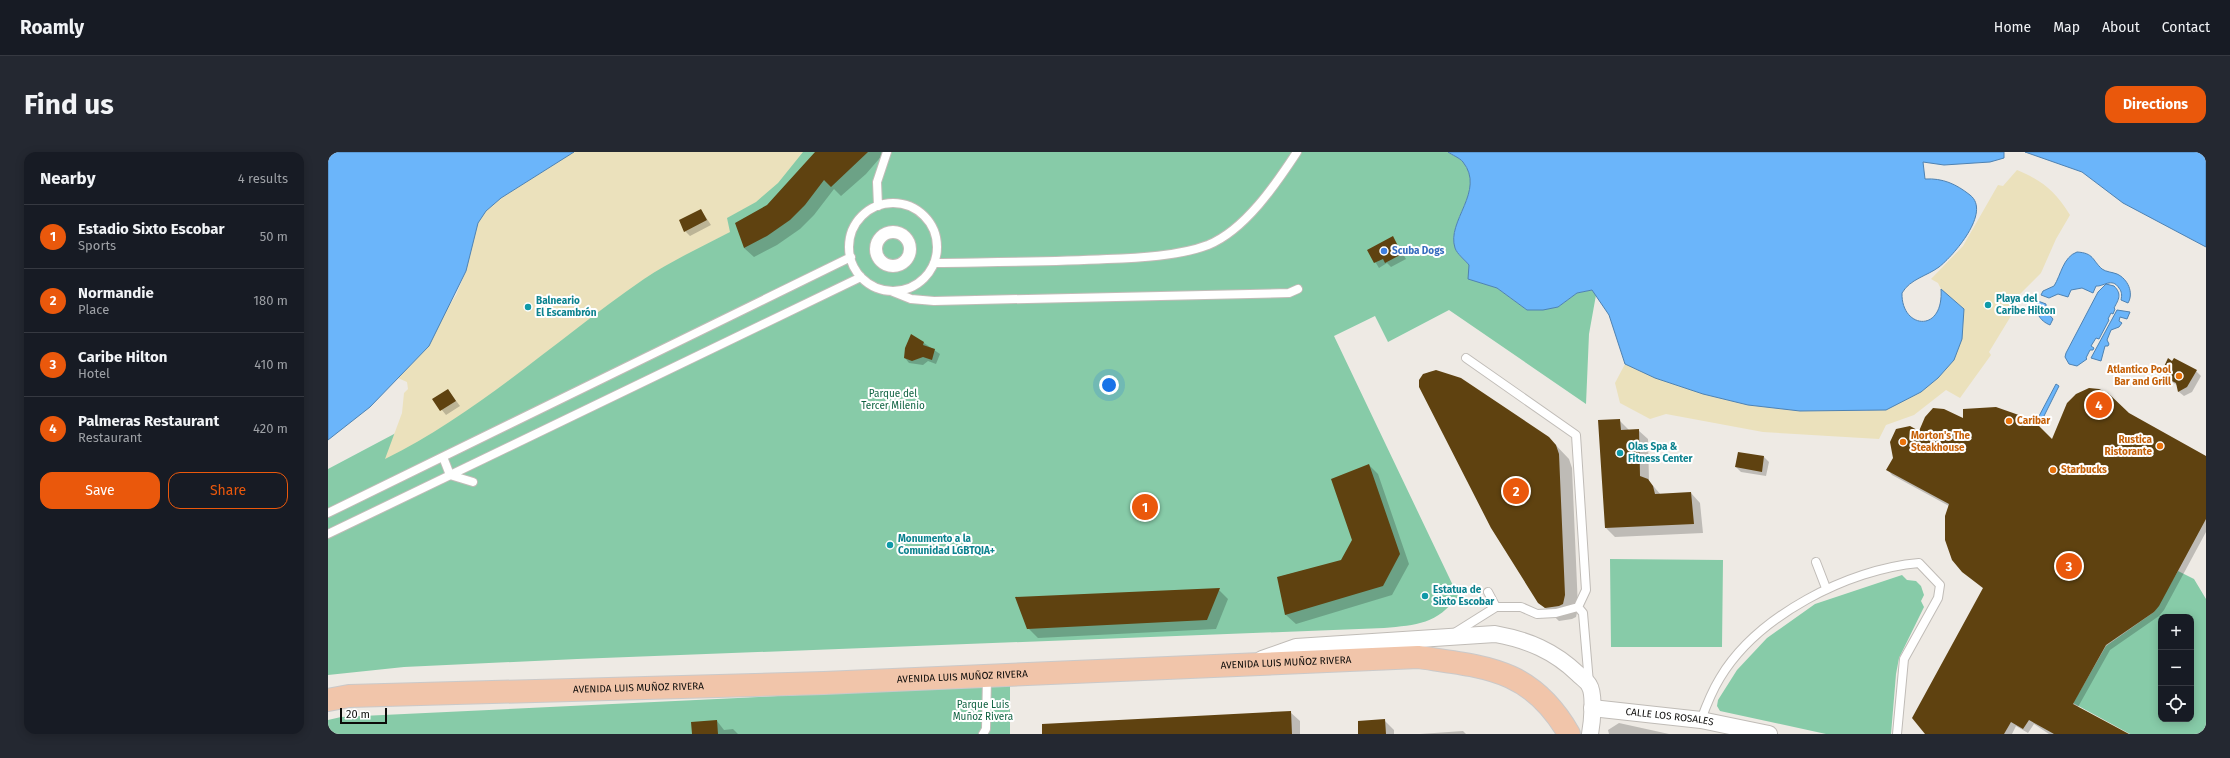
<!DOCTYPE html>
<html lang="en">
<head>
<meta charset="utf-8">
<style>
  :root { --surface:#171b24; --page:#242831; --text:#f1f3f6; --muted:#9ea1a6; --line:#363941; --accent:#ea580c }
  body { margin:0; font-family:"Fira Sans",sans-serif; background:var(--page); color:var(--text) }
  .controls { position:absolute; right:12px; bottom:12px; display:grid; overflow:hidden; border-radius:8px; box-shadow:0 2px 10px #0003 }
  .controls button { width:36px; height:36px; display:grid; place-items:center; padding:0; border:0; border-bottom:1px solid var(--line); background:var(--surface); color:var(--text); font:20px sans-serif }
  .scale { position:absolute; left:12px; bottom:10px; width:47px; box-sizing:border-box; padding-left:4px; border:2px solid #0c0b09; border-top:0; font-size:11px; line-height:14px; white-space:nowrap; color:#0c0b09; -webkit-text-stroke:3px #fff; paint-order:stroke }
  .you { position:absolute; left:781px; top:233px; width:14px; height:14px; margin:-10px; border:3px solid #fff; border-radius:50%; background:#1a73e8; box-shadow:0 0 0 6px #1a73e833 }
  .badge { display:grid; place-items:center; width:26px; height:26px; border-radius:50%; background:var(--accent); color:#fff; font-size:13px; font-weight:700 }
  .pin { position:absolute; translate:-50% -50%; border:2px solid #fff; box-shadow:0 1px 4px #0006 }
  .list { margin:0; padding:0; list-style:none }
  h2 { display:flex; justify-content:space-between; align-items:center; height:52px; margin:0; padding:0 16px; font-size:17px }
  h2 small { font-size:13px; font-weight:400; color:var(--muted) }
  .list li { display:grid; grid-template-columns:26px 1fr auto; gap:12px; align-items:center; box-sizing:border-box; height:64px; padding:0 16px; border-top:1px solid var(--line) }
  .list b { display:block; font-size:15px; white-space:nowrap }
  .list p { margin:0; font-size:13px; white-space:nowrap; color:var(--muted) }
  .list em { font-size:13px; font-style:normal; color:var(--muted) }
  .actions { display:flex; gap:8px; padding:12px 16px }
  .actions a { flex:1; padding:9px 0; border:1px solid var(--accent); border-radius:12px; text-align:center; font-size:14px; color:var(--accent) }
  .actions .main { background:var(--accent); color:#fff }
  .icon { flex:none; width:22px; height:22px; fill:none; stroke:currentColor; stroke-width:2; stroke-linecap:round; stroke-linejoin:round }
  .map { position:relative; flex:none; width:1878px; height:582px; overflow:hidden; border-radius:12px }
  header { display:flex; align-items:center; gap:24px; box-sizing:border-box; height:56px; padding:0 20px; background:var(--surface); border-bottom:1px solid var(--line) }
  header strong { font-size:19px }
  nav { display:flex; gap:22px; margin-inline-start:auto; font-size:14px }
  .intro { display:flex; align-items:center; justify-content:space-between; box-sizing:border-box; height:96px; padding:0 24px }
  h1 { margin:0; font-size:28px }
  .button { padding:10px 18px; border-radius:12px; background:var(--accent); color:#fff; font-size:14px; font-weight:700 }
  main { display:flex; gap:24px; padding:0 24px }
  aside { flex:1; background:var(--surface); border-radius:12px; box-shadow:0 2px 10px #0003 }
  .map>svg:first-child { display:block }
  .green { fill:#87cba8; fill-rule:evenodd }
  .sand { fill:#ebe1bc }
  .water { fill:#6bb5fa; stroke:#4e82b2 }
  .shadow { fill:#0003 }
  .building { fill:#5f4210 }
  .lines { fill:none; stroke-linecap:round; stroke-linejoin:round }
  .service-casing { stroke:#c0bcb7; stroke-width:10 }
  .pedestrian-casing { stroke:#c0bcb7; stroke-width:14 }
  .minor-casing { stroke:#c0bcb7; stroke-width:18 }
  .primary-casing { stroke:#cac9c9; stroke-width:24 }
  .service { stroke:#fff; stroke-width:8 }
  .pedestrian { stroke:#fff; stroke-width:12 }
  .minor { stroke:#fff; stroke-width:16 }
  .primary { stroke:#f1c5aa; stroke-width:22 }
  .shop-dot { fill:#3f7fe0; stroke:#fff; stroke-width:1.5 }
  .culture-dot { fill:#0f9aa8; stroke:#fff; stroke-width:1.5 }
  .food-dot { fill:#e8710a; stroke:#fff; stroke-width:1.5 }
  .labels { text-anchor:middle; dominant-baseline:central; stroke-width:4; stroke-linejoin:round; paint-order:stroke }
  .shop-label { font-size:10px; font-weight:bold; fill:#366cbe; stroke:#fff; text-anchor:start }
  .culture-label { font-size:10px; font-weight:bold; fill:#0d838f; stroke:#fff; text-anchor:start }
  .food-label { font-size:10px; font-weight:bold; fill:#c56008; stroke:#fff; text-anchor:start }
  .park-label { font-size:10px; fill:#106342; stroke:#fff }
  .street-label { font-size:10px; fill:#0c0b09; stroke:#fff }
</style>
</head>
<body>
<header>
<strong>Roamly</strong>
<nav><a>Home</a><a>Map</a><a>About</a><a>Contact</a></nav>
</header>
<div class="intro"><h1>Find us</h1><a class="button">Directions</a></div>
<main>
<aside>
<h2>Nearby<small>4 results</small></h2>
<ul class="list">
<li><span class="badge">1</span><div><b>Estadio Sixto Escobar</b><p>Sports</p></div><em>50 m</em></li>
<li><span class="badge">2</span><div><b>Normandie</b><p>Place</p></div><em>180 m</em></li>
<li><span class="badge">3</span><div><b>Caribe Hilton</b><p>Hotel</p></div><em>410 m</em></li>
<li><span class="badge">4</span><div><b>Palmeras Restaurant</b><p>Restaurant</p></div><em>420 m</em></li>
</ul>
<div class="actions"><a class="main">Save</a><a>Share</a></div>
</aside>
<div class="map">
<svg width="1878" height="582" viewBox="0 0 1878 582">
  <rect width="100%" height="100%" fill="#eeeae4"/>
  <path class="green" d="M 464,0 L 1120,0 C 1124,3 1132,6 1135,10 C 1158,39 1118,69 1127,96 C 1129,102 1137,108 1141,113 L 1141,127 L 1169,136 L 1199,158 L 1230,155 L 1249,141 L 1264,138 L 1268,143 L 1261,182 L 1258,252 L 1121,158 L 1060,190 L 1047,164 L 1006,184 L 1130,444 C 1109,472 1089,473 1056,476 L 249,507 L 76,515 L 0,523 L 0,317 L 100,264 Z
    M 1282,407 L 1395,408 L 1394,495 L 1283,495 Z
    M 1850,419 L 1866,427 L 1878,447 L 1878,582 L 1802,582 L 1745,551 L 1778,494 L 1826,460 ZM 1833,465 L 1863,465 L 1863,567 L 1833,567 Z
    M 1574,423 L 1579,428 L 1588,429 L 1593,434 L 1596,443 L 1593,449 L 1596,455 L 1571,506 L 1568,522 L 1563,582 L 1498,582 L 1392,559 L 1389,554 L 1390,548 L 1409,518 L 1439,486 L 1487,452 Z
    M 682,533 L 682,582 L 0,582 L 0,568 L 13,565 Z"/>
  <path class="sand" d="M 246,0 L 475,0 L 450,31 L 428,50 L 399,66 L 402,80 C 373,95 343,109 316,127 C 229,187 152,260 57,307 L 74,261 L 76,241 L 80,237 L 79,230 L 70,226 L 84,212 L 128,143 L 138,119 L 150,71 L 158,59 L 173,46 Z
    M 1689,18 C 1715,29 1727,39 1742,63 L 1728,87 L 1713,121 L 1691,143 L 1686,159 L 1661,200 L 1663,203 L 1632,246 L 1618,238 L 1586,263 L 1558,273 L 1551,287 L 1435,280 L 1338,262 L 1322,267 L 1292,251 L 1287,231 L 1297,212 L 1327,226 L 1375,242 L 1420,253 L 1472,259 L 1539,259 L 1634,187 L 1636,157 L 1613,137 L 1610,131 L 1603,127 L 1635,94 L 1670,33 L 1675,34 Z"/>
  <path class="water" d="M 0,0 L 246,0 L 173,46 L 158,59 L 150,71 L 138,119 L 101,194 L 42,255 L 0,288 Z
    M 1120,0 L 1676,0 L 1676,6 L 1662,10 L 1616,13 L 1595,10 L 1597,27 C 1615,26 1628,32 1642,43 C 1664,60 1625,104 1611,115 C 1599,124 1582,127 1574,141 C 1573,177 1616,182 1613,137 L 1636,157 L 1634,187 L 1626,208 L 1610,226 L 1593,240 L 1558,258 L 1472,259 L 1420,253 L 1375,242 L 1327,226 L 1297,212 L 1281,163 L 1264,138 L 1249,141 L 1230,155 L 1215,158 L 1199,158 L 1169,136 L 1140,127 L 1141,113 C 1137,108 1129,102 1127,96 C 1118,69 1158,39 1135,10 C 1132,6 1124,3 1120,0 Z
    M 1697,0 L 1878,0 L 1878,95 L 1795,51 L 1754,20 Z
    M 1749,100 C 1766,101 1764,108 1774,117 C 1778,120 1784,120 1789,122 C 1800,127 1806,141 1800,151 L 1793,148 C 1794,143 1794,140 1791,136 C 1784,125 1775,135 1768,134 L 1765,141 L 1754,136 L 1743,138 L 1740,145 L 1730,142 L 1721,146 L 1713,143 L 1715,139 L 1726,134 C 1733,123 1735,105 1749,100 Z
    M 1778,132 L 1786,134 C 1794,142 1791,147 1786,156 L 1787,157 L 1785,162 L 1783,161 L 1780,167 L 1781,168 L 1771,187 L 1768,186 L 1763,194 L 1766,196 L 1765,198 L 1762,198 L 1758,206 L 1759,207 L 1749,214 L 1741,212 L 1737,205 L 1738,201 L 1770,140 Z
    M 1710,149 L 1718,152 L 1718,159 L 1725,167 L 1722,173 C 1712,169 1706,160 1710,149 Z
    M 1789,158 L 1802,160 L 1799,167 L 1792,165 L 1791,169 L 1794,171 L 1791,175 L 1783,178 L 1779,188 L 1781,192 L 1780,194 L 1777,194 L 1773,209 L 1763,206 Z
    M 1728,232 L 1731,234 L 1714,268 L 1710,266 Z"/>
  <path class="shadow" d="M 488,0 L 557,0 L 538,22 L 513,44 L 506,37 L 486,63 L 472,77 L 449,93 L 426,105 L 416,96 L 439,54 Z
    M 373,58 L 383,73 L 362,84 L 357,79 Z
    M 1065,86 L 1078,107 L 1063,115 L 1059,111 L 1051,116 L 1040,98 Z
    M 596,191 L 612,202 L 608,212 L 600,209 L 595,213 L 581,211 L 577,206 Z
    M 1108,219 L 1220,285 L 1241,307 L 1244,316 L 1250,456 L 1248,465 L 1244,467 L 1231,469 L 1211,450 L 1092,228 L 1101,220 Z
    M 1868,219 L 1873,224 L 1864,240 L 1856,244 L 1851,240 L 1850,234 L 1837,225 Z
    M 120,238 L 132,254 L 118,263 L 105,247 Z
    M 1800,262 L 1878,305 L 1878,380 L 1836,458 L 1831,464 L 1782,498 L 1750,555 L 1799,582 L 1721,582 L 1706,572 L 1700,581 L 1688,574 L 1684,582 L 1598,582 L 1656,437 L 1634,419 L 1621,354 L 1564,323 L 1560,318 L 1592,280 L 1636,268 L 1724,289 Z
    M 1291,268 L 1301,278 L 1310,278 L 1320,287 L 1321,329 L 1333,343 L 1363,341 L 1372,351 L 1375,381 L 1287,385 L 1278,376 Z
    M 1411,301 L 1436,305 L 1441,310 L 1438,324 L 1413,320 L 1408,315 Z
    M 1041,313 L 1050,322 L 1081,412 L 1064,443 L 968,472 L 958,463 L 950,425 L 1013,409 L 1025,388 Z
    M 891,438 L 900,447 L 888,477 L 710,486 L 700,476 Z
    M 962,560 L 972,569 L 972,582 L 714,582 Z
    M 1056,568 L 1066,578 L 1066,582 L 1031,582 Z
    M 389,569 L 396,578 L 405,577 L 410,582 L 365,582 Z
    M 1291,571 L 1341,582 L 1281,582 L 1280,578 Z
    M 1135,579 L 1138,582 L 1092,582 Z"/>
  <path class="building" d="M 487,0 L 540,0 L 503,35 L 496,28 L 477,53 L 462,68 L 439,84 L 416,96 L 407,71 L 439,53 Z
    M 373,57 L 379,68 L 356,80 L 351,68 Z
    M 1065,84 L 1074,102 L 1057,111 L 1055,107 L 1046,111 L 1039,98 Z
    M 583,182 L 596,190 L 595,193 L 607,197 L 604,208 L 595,205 L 584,209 L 576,206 L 577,196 Z
    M 1840,206 L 1844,209 L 1846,206 L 1869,218 L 1859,235 L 1850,240 L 1848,231 L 1836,225 L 1837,222 L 1834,219 Z
    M 1108,218 L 1133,226 L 1221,285 L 1228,293 L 1231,302 L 1237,443 L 1235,452 L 1231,454 L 1217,456 L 1210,451 L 1163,376 L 1091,235 L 1091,228 L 1095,222 Z
    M 1761,236 L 1771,237 L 1780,241 L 1801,261 L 1878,304 L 1878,367 L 1831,454 L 1826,460 L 1778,493 L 1745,552 L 1801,582 L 1726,582 L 1701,568 L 1695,577 L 1683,570 L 1676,582 L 1597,582 L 1584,566 L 1655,436 L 1634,420 L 1624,408 L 1617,388 L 1617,364 L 1621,352 L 1558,318 L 1565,306 L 1562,290 L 1568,277 L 1582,274 L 1591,279 L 1597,265 L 1605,256 L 1616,257 L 1635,266 L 1635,257 L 1668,255 L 1705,268 L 1724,287 L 1739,251 L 1748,242 Z
    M 120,237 L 128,249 L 112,259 L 104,247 Z
    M 1292,267 L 1293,278 L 1311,277 L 1312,324 L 1320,327 L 1325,334 L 1327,342 L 1363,340 L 1366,372 L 1277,376 L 1270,268 Z
    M 1410,300 L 1436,304 L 1434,320 L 1407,315 Z
    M 1041,312 L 1072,402 L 1055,434 L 957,463 L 949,425 L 1013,408 L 1024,388 L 1003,327 Z
    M 892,436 L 879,468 L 699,477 L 687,445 Z
    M 963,559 L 964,582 L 714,582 L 714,572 Z
    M 1057,567 L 1058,582 L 1030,582 L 1030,569 Z
    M 389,568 L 390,582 L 364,582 L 363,570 Z"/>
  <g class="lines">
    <defs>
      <path id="service" d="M521 95a44 44 0 1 1 88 0a44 44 0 1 1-88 0Z
        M 550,54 L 549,30 L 559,0
        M 606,111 C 664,110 721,110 779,107 C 810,106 851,104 880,93 C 917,78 948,32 969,0
        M 563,139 L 583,147 L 606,149 L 961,141 L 970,137
        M 1138,206 L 1248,283 L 1258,438 L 1250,455
        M 115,305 L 122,323 L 145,330
        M 0,361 L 523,105
        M 0,382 L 533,125
        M 1488,410 L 1498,436
        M 1160,440 L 1168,455
        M 1250,455 L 1255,461 L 1261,531
        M 1125,482 L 1168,455 L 1193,455 L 1209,462 L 1228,461 L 1250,455
        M 1373,568 C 1378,554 1384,539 1392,526 C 1429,464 1520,417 1591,411 L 1612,433 L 1610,446 L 1576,507 L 1569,582
        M 655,582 L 658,577 L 659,524"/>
      <path id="pedestrian" d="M548 97a17 17 0 1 1 34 0a17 17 0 1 1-34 0Z"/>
      <g id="minor">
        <path d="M 934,507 L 968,495 L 1167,482 C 1200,488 1226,499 1250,522 C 1253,525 1259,529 1261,533 C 1267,542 1264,571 1262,582"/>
        <path id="s1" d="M 1264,556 L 1373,568 L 1441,582"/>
      </g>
      <g id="primary">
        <path id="s2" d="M 0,548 L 21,544 L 496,531 L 1090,505 C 1158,515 1203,516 1241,582"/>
      </g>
    </defs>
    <use href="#service" class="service-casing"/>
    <use href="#pedestrian" class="pedestrian-casing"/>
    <use href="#minor" class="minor-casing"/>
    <use href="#primary" class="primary-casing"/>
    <use href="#service" class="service"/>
    <use href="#pedestrian" class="pedestrian"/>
    <use href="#minor" class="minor"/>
    <use href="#primary" class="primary"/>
  </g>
  <circle class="shop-dot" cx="1056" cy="99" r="4"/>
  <g class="culture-dot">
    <circle cx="1660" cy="153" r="4"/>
    <circle cx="200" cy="155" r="4"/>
    <circle cx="1292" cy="301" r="4"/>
    <circle cx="562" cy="393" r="4"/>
    <circle cx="1097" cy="444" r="4"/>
  </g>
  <g class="food-dot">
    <circle cx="1851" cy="224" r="4"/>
    <circle cx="1681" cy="269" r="4"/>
    <circle cx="1575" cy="290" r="4"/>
    <circle cx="1832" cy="294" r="4"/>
    <circle cx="1725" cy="318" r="4"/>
  </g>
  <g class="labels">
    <g class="shop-label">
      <text x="1064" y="99">Scuba Dogs</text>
    </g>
    <g class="culture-label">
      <text x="1668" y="147">Playa del<tspan x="1668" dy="12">Caribe Hilton</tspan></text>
      <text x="208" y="149">Balneario<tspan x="208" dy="12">El Escambrón</tspan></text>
      <text x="1300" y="295">Olas Spa &amp;<tspan x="1300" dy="12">Fitness Center</tspan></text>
      <text x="570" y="387">Monumento a la<tspan x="570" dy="12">Comunidad LGBTQIA+</tspan></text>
      <text x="1105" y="438">Estatua de<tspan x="1105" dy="12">Sixto Escobar</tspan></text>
    </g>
    <g class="food-label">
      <text x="1843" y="218" text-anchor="end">Atlantico Pool<tspan x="1843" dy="12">Bar and Grill</tspan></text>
      <text x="1689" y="269">Caribar</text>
      <text x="1583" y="284">Morton's The<tspan x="1583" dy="12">Steakhouse</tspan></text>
      <text x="1824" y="288" text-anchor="end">Rustica<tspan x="1824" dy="12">Ristorante</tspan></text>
      <text x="1733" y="318">Starbucks</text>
    </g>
    <g class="park-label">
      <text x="565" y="242">Parque del<tspan x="565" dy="12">Tercer Milenio</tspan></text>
      <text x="655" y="553">Parque Luis<tspan x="655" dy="12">Muñoz Rivera</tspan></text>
    </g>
    <g class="street-label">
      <text stroke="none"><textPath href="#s2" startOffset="959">AVENIDA LUIS MUÑOZ RIVERA</textPath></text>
      <text stroke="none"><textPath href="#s2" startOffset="635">AVENIDA LUIS MUÑOZ RIVERA</textPath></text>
      <text stroke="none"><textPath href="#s2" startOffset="311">AVENIDA LUIS MUÑOZ RIVERA</textPath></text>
      <text stroke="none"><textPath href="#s1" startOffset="78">CALLE LOS ROSALES</textPath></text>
    </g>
  </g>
</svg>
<div class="controls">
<button>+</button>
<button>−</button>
<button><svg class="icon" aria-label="locate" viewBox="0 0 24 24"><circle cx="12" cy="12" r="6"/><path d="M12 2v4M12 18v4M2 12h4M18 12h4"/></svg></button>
</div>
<div class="scale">20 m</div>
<div class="you"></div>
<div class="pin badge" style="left:817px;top:355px">1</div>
<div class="pin badge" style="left:1188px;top:339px">2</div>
<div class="pin badge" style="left:1741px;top:414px">3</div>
<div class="pin badge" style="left:1771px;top:253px">4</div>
</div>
</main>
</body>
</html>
